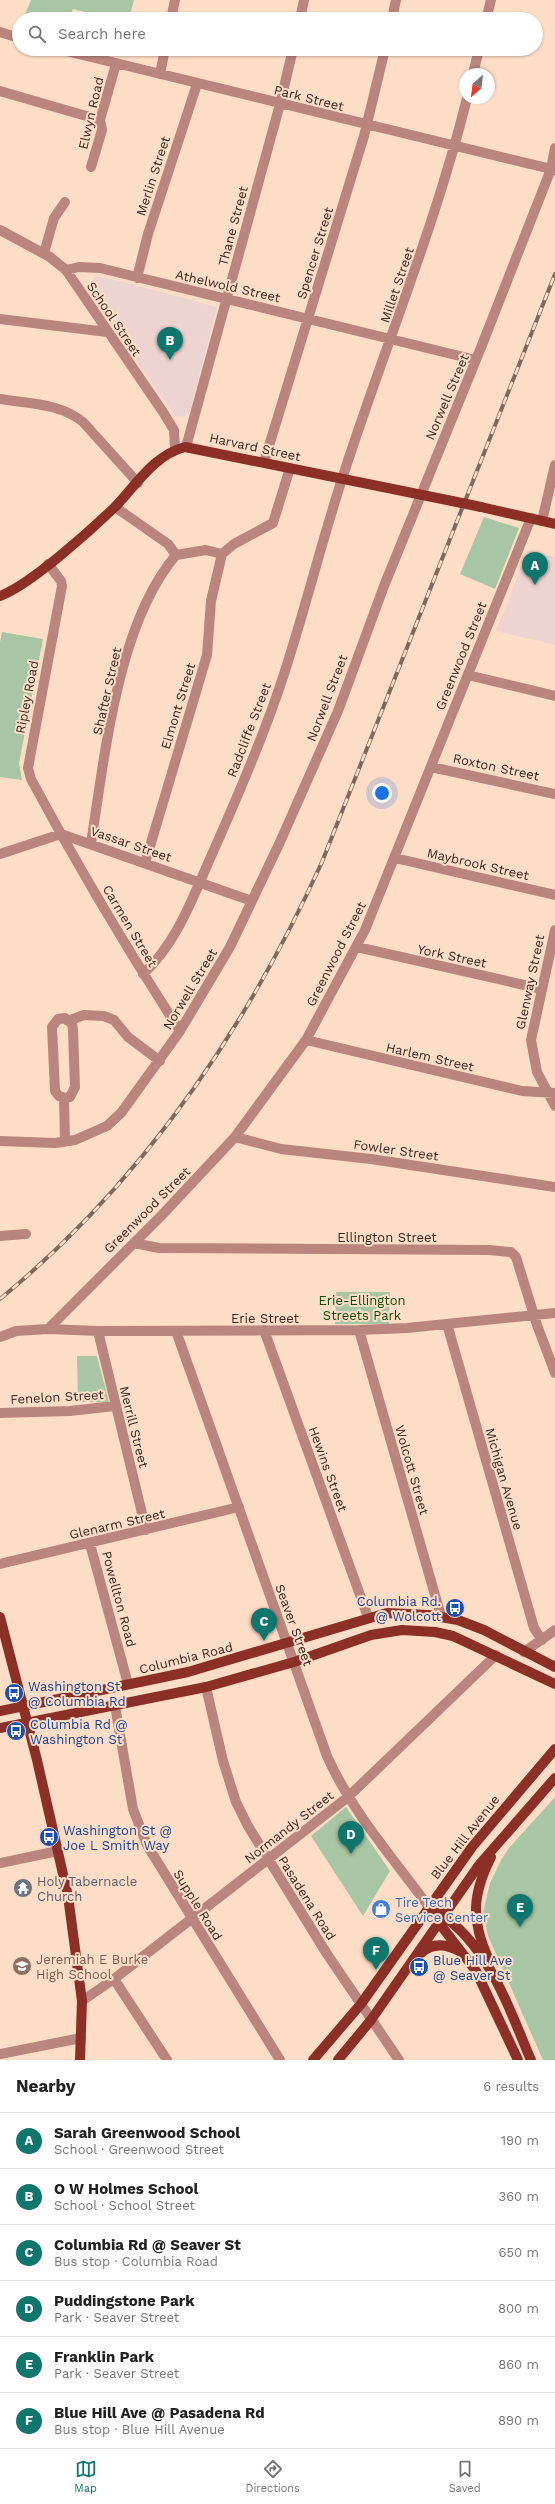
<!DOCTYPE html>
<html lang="en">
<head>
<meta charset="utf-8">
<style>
  :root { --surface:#fff; --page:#f6f6f6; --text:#222; --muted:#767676; --line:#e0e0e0; --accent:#0f766e }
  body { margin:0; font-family:"Work Sans",sans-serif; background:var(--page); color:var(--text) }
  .compass { position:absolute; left:459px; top:68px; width:36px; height:36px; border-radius:50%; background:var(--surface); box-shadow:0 1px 3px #0004; rotate:208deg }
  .you { position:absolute; left:382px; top:793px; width:14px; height:14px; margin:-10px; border:3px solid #fff; border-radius:50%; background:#1a73e8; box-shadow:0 0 0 6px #1a73e833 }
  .badge { display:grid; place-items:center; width:26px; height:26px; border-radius:50%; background:var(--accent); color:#fff; font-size:13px; font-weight:700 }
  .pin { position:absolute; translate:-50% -33px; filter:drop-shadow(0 1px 2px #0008) }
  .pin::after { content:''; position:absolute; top:21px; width:14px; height:12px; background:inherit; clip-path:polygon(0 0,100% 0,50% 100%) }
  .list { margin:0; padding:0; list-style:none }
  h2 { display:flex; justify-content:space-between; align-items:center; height:52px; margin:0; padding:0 16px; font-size:17px }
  h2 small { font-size:13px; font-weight:400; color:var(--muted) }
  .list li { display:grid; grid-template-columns:26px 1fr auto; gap:12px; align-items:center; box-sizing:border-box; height:56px; padding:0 16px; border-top:1px solid var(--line) }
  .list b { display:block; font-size:15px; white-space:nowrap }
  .list p { margin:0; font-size:13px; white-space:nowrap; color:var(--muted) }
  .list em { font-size:13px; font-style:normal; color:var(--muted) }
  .icon { flex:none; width:22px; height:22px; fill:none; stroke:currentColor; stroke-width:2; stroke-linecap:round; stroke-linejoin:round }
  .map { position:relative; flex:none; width:555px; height:2060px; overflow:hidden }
  .search { position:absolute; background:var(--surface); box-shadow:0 1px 3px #0004; left:12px; right:12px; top:12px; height:44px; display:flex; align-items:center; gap:10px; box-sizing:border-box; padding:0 14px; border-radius:22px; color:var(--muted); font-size:15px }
  .sheet { height:388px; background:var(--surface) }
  nav { display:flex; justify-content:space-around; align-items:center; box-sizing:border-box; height:56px; border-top:1px solid var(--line); background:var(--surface); font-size:11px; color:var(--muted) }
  nav a { display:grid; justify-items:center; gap:2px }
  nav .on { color:var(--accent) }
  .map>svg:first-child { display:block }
  .education { fill:#eed4d0 }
  .green { fill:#a9c6a4 }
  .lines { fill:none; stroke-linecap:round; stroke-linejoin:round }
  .minor { stroke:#ba857d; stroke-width:10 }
  .major { stroke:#8c3027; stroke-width:10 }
  .rail-casing { stroke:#7e6a5d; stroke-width:4 }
  .rail { stroke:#feddc7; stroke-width:2.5; stroke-dasharray:8; stroke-linecap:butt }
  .major-bridge { stroke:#8c3027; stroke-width:10 }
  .labels { text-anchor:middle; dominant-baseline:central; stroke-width:4; stroke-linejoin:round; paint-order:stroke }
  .street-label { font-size:13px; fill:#352921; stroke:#feddc7 }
  .park-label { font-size:13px; fill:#0e4d01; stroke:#feddc7 }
  .transit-label { font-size:13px; fill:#164399; stroke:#feddc7; text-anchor:start }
  .worship-label { font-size:13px; fill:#5b616d; stroke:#feddc7; text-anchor:start }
  .shop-label { font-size:13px; fill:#366cbe; stroke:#feddc7; text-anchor:start }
  .education-label { font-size:13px; fill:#785e54; stroke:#feddc7; text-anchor:start }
</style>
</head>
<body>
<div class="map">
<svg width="555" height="2060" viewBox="0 0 555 2060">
  <rect width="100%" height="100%" fill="#feddc7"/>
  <path class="education" d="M 94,277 L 108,278 L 217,307 L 190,411 L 186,415 L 183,417 L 175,416 L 90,295 L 87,287 Z
    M 528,550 L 555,557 L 555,645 L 496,631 Z"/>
  <path class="green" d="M 31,0 L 134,0 L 129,19 L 112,19 L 73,9 L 69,19 L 23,19 Z
    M 484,517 L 519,528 L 495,589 L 460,574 Z
    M 2,632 L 43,639 L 19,763 L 22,780 L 0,777 L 0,642 Z
    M 336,1292 L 390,1292 L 389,1324 L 335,1324 Z
    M 77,1356 L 97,1356 L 109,1402 L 78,1402 Z
    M 555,1797 L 555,2060 L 543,2060 L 488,1936 L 483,1912 L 490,1883 L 501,1860 L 509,1848 Z
    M 346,1807 L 390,1871 L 363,1916 L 311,1836 Z"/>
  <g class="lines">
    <path class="minor" d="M 171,19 L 175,0
      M 300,19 L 304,0
      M 392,19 L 396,0
      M 486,19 L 491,0
      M 0,32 L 19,38
      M 58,49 L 555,170
      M 160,74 L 165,49
      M 473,74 L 479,49
      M 0,91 L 100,120
      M 91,167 L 102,130 L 100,120 L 116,64
      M 0,230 L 50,257 L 66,270 L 163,412 L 174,430 L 175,450
      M 44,253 L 54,218 L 65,202
      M 66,270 L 79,267 L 100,268 L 476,360
      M 137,278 L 148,234 L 197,84
      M 0,319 L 107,332
      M 0,399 C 29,404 60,403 83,422 L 138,483
      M 186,447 L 280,104 L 293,49
      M 264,462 L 364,136 L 385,49
      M 115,507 L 168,544 L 176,555
      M 542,521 L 555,465
      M 176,555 L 206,550 L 222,554
      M 48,564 L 61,581 L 62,586 L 28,768 L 31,779 C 77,865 127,949 180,1031
      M 468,675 L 555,696
      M 431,767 L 555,794
      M 91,843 C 105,756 117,624 176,555
      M 0,854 L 61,834 L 252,901
      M 395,858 L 555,895
      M 145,863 L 207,655 L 211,601 L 222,554 L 234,544 L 273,523 L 290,468
      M 555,930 L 531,1040 L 537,1072 L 555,1106
      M 357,947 L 542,989
      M 143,974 C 178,942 194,894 213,852 C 237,798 261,743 280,686 C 303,618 320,547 342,479 C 383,351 435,228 467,98
      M 68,1021 L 84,1015 L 104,1016 L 114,1020 L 128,1037 L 160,1061
      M 306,1040 L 522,1091 L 555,1093
      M 64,1098 L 59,1096 L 55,1091 L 52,1027 L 58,1019 L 65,1018 L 72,1023 L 73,1030 L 75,1087 L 70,1097 L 64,1098 L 65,1141
      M 235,1137 L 281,1149 L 371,1159 L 555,1187
      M 0,1141 L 55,1143 L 75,1140 L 107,1126 L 121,1113 L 180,1031 L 230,947 L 280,842 L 338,711 L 384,586 L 482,345 L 551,169 L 555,148
      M 0,1236 L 26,1234
      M 134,1243 L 159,1248 L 489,1250 L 511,1252 L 516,1257 L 537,1325 L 555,1373
      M 447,1324 L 534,1628 L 542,1640
      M 48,1329 L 162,1215 L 235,1137 L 306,1040 L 365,930 L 531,518
      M 264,1330 L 368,1617
      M 359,1330 L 441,1616
      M 98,1331 L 146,1530
      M 176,1331 L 327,1756 C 352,1812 393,1858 429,1907
      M 0,1337 L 16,1331 L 48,1329 L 98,1331 L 359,1330 L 407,1328 L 555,1313
      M 0,1413 L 70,1411 L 115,1406
      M 90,1544 L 128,1684
      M 0,1564 L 239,1507
      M 524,1652 L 555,1630
      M 206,1687 L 223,1761 L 236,1802 L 248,1826 L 327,1954 L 399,2060
      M 115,1706 L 133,1809 L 147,1845 L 280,2060
      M 0,1863 L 58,1851
      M 114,1979 L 167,2060
      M 82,2001 L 114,1979 L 348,1797 L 496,1655
      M 0,2054 L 81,2038"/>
    <path class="major" d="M 481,507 L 555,524
      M 0,596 C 30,585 90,531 115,507 C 136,485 154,455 185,447 L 452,501
      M 0,1617 L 37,1760 L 68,1896 L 82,2001 L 80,2060
      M 0,1711 L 188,1672 L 387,1613 L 429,1615 L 458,1620 L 484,1630 L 555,1667
      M 0,1728 L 206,1687 L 294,1662 L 371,1635 L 402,1630 L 435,1632 L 453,1636 L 555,1684
      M 429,1907 C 486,1937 507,2004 531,2060
      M 436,1919 L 476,1971 L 518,2060
      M 421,1953 C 433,1942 447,1944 461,1952
      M 488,1958 C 471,1920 472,1895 491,1857
      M 313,2060 L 361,2004 L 472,1847 L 555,1749
      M 338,2060 L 371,2020 L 479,1865 L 555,1778"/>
    <defs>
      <path id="rail" d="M 0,1299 C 143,1182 246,1029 322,862 L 555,274"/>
    </defs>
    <use href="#rail" class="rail-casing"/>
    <use href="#rail" class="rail"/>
    <path class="major-bridge" d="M 452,501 L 481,507"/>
  </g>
  <defs>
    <symbol id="bus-disc" viewBox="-11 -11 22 22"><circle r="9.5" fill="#1a4fb4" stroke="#feddc7"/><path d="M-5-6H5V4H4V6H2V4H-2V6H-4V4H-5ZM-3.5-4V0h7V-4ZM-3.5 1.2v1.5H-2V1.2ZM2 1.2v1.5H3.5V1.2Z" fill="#fff"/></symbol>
    <symbol id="temple-disc" viewBox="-11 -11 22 22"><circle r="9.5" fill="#6b7280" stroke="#feddc7"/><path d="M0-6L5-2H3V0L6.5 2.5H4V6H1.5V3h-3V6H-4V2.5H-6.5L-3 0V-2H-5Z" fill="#fff"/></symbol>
    <symbol id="shop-disc" viewBox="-11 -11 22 22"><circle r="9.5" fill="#3f7fe0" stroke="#feddc7"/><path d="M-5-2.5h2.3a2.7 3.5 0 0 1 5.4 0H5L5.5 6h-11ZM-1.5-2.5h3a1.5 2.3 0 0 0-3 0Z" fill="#fff"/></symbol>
    <symbol id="school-disc" viewBox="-11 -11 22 22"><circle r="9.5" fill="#8d6e63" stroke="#feddc7"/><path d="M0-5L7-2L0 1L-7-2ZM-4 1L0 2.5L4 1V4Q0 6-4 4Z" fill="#fff"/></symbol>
  </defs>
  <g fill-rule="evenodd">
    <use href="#bus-disc" x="444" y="1597" width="22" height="22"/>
    <use href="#bus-disc" x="3" y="1682" width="22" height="22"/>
    <use href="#bus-disc" x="5" y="1720" width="22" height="22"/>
    <use href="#bus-disc" x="38" y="1826" width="22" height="22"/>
    <use href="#temple-disc" x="12" y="1877" width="22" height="22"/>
    <use href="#shop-disc" x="370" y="1898" width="22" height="22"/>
    <use href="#school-disc" x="11" y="1955" width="22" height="22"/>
    <use href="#bus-disc" x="408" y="1956" width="22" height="22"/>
  </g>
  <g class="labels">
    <g class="street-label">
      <text transform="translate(309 98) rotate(14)">Park Street</text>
      <text transform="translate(91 113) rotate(-77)">Elwyn Road</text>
      <text transform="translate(153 176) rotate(-72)">Merlin Street</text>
      <text transform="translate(233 226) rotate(-75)">Thane Street</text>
      <text transform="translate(315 253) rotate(-73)">Spencer Street</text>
      <text transform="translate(397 285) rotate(-71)">Millet Street</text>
      <text transform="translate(228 286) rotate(13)">Athelwold Street</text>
      <text transform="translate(114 319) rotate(56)">School Street</text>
      <text transform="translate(447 397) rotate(-67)">Norwell Street</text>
      <text transform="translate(255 447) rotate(12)">Harvard Street</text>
      <text transform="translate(461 656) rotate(-68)">Greenwood Street</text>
      <text transform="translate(107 691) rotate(-77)">Shafter Street</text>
      <text transform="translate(27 697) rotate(-79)">Ripley Road</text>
      <text transform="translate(327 698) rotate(-69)">Norwell Street</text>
      <text transform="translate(178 706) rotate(-73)">Elmont Street</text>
      <text transform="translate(249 730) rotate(-69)">Radcliffe Street</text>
      <text transform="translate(496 767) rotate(12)">Roxton Street</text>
      <text transform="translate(131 844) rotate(19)">Vassar Street</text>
      <text transform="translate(478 864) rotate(13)">Maybrook Street</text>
      <text transform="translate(130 926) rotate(59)">Carmen Street</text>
      <text transform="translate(336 954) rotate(-63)">Greenwood Street</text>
      <text transform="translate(452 956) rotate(12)">York Street</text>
      <text transform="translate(530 982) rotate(-78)">Glenway Street</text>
      <text transform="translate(190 989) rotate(-59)">Norwell Street</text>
      <text transform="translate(430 1057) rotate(13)">Harlem Street</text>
      <text transform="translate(396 1150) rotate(8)">Fowler Street</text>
      <text transform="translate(147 1210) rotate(-45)">Greenwood Street</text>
      <text x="387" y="1237">Ellington Street</text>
      <text x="265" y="1318">Erie Street</text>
      <text transform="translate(57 1397) rotate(-3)">Fenelon Street</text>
      <text transform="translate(134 1427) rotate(76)">Merrill Street</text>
      <text transform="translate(328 1469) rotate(70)">Hewins Street</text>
      <text transform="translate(412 1470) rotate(74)">Wolcott Street</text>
      <text transform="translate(504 1479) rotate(74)">Michigan Avenue</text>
      <text transform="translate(117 1524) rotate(-13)">Glenarm Street</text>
      <text transform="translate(119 1599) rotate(75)">Powellton Road</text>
      <text transform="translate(294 1625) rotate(70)">Seaver Street</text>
      <text transform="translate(186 1658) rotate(-14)">Columbia Road</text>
      <text transform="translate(289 1827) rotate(-38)">Normandy Street</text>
      <text transform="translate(465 1837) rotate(-52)">Blue Hill Avenue</text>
      <text transform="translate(307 1898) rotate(58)">Pasadena Road</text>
      <text transform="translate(198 1905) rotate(58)">Supple Road</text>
    </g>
    <g class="park-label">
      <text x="362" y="1300">Erie-Ellington<tspan x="362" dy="15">Streets Park</tspan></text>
    </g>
    <g class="transit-label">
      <text x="441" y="1601" text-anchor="end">Columbia Rd.<tspan x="441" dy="15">@ Wolcott</tspan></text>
      <text x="28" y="1686">Washington St<tspan x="28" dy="15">@ Columbia Rd</tspan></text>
      <text x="30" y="1724">Columbia Rd @<tspan x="30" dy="15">Washington St</tspan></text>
      <text x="63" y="1830">Washington St @<tspan x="63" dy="15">Joe L Smith Way</tspan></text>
      <text x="433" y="1960">Blue Hill Ave<tspan x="433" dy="15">@ Seaver St</tspan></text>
    </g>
    <g class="worship-label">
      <text x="37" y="1881">Holy Tabernacle<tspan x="37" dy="15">Church</tspan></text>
    </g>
    <g class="shop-label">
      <text x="395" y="1902">Tire Tech<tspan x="395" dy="15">Service Center</tspan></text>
    </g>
    <g class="education-label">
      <text x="36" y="1959">Jeremiah E Burke<tspan x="36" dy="15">High School</tspan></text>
    </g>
  </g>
</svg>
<svg class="compass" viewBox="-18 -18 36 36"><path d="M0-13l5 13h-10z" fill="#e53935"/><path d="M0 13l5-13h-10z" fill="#767676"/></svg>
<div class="you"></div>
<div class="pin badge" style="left:535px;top:585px">A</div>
<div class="pin badge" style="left:170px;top:360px">B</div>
<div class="pin badge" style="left:264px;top:1641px">C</div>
<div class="pin badge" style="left:351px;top:1854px">D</div>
<div class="pin badge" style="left:520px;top:1927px">E</div>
<div class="pin badge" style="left:376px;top:1970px">F</div>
<div class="search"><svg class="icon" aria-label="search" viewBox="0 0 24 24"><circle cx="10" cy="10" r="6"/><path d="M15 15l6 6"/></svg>Search here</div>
</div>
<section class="sheet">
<h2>Nearby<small>6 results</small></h2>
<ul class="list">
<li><span class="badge">A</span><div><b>Sarah Greenwood School</b><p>School · Greenwood Street</p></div><em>190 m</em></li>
<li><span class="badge">B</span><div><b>O W Holmes School</b><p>School · School Street</p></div><em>360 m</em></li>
<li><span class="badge">C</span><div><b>Columbia Rd @ Seaver St</b><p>Bus stop · Columbia Road</p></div><em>650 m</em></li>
<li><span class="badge">D</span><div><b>Puddingstone Park</b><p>Park · Seaver Street</p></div><em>800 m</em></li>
<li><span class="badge">E</span><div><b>Franklin Park</b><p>Park · Seaver Street</p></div><em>860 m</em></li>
<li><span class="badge">F</span><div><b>Blue Hill Ave @ Pasadena Rd</b><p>Bus stop · Blue Hill Avenue</p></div><em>890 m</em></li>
</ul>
</section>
<nav>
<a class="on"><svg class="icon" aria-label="map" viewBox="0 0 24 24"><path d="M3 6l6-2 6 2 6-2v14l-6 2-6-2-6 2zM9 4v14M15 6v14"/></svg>Map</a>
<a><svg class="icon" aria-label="directions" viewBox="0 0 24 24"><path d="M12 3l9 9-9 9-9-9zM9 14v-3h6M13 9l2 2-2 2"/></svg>Directions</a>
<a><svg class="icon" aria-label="saved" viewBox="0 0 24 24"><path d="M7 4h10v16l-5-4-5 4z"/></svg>Saved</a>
</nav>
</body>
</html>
